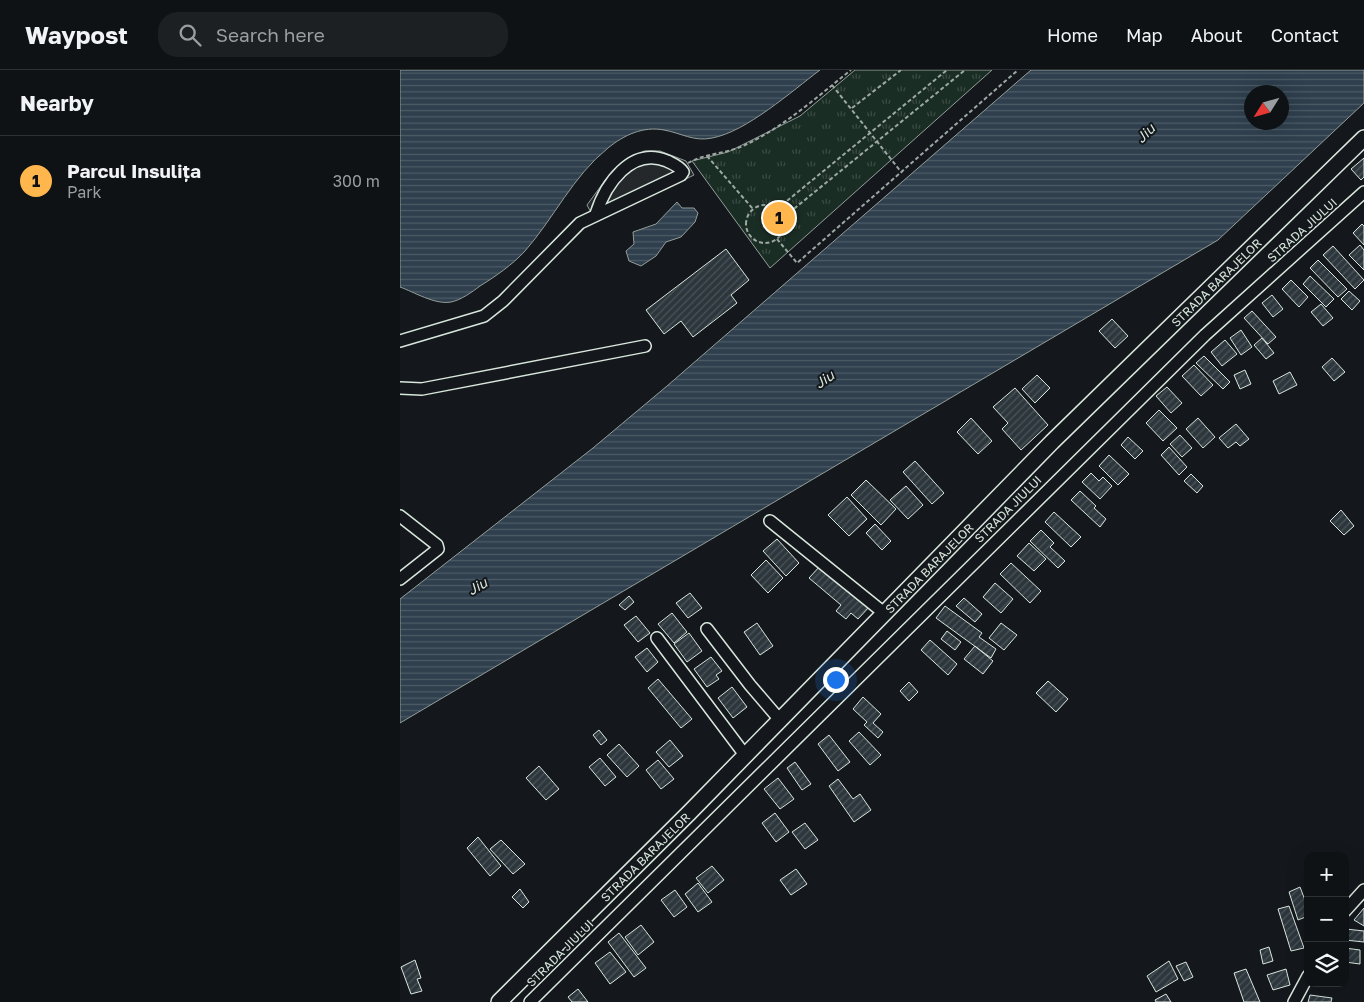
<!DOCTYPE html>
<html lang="en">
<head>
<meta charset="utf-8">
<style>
  :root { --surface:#0f1215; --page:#1d2022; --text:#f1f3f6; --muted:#9b9ea0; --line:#2f3234; --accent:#ffb74d }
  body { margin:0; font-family:"Golos Text",sans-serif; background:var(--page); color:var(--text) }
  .controls { position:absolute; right:15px; bottom:15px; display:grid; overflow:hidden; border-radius:10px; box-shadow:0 5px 20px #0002 }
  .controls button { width:45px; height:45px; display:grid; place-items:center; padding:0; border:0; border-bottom:1px solid var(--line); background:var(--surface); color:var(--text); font:25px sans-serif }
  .compass { position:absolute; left:844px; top:15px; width:45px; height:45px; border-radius:50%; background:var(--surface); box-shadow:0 5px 20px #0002; rotate:233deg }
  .you { position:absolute; left:435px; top:609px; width:18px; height:18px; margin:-12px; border:4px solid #fff; border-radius:50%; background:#1a73e8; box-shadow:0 0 0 8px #1a73e833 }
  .badge { display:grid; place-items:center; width:32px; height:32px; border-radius:50%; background:var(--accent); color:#111; font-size:16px; font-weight:700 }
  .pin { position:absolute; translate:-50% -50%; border:2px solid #fff; box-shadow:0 1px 5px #0006 }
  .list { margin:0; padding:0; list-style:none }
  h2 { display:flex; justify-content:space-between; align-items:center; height:65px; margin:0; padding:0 20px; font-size:21px }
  h2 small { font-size:16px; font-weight:400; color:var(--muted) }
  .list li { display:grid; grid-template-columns:32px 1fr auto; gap:15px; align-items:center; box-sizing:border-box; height:90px; padding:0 20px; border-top:1px solid var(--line) }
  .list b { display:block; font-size:19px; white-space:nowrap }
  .list p { margin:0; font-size:16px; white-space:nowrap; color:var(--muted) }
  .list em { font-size:16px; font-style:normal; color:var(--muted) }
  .icon { flex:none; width:28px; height:28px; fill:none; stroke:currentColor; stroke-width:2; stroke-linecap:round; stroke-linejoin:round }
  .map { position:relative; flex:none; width:964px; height:932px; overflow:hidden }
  header { display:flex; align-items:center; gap:30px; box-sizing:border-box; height:70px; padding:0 25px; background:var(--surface); border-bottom:1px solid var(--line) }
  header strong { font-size:24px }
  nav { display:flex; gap:28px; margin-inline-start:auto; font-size:18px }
  .search { width:350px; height:45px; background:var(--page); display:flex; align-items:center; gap:12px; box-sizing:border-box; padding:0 18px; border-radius:20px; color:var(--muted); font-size:19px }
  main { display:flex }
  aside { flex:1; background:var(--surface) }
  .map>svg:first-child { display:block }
  .grass { fill:url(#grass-tufts); stroke:#939e99 }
  .parking { fill:#24282b; stroke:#939e99 }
  .water { fill:url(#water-rules); stroke:#939e99; fill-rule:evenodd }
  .building { fill:url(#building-hatch); stroke:#d8e6dc }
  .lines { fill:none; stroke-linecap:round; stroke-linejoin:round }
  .minor-casing { stroke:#d8e6dc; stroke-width:14 }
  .major-casing { stroke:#d8e6dc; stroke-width:18 }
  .path { stroke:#9da8a2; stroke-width:2; stroke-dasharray:4 2.5; stroke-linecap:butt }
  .minor { stroke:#14181c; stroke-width:11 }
  .major { stroke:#14181c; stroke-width:15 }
  .labels { text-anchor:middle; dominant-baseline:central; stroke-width:4; stroke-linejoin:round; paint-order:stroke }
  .street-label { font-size:12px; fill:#d8e6dc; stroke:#14181c }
  .water-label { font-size:14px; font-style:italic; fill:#d8e6dc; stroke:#14181c }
</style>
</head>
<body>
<header>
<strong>Waypost</strong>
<div class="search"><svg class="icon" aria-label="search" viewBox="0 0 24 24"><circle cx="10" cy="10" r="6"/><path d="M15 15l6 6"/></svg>Search here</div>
<nav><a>Home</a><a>Map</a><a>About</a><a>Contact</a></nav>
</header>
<main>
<aside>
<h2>Nearby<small></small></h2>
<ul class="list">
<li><span class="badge">1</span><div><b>Parcul Insulița</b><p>Park</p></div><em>300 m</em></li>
</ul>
</aside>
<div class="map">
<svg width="964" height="932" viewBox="0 0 964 932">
  <defs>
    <pattern id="grass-tufts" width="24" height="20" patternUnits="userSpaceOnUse" patternTransform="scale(1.25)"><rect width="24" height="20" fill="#1a2d24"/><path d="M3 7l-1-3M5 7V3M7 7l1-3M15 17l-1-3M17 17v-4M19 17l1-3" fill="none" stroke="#3b4b43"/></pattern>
    <pattern id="water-rules" width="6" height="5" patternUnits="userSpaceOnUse" patternTransform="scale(1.25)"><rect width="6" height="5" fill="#2f3f4d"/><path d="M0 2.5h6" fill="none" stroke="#4c5b66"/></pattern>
    <pattern id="building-hatch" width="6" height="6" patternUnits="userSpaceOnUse" patternTransform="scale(1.25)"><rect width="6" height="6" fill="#2c363c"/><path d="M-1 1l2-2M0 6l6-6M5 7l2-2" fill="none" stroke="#4a5358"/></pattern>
  </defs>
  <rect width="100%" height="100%" fill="#14181c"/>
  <path class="grass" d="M 455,0 L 592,0 L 370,198 L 292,91 L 328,82 L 400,46 Z"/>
  <path class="parking" d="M 244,81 L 260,81 L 286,91 L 294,105 L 196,152 L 187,135 L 206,109 L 219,97 Z"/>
  <path class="water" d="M 0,0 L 420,0 C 392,21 346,62 312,68 C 294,72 281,63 264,60 C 243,56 224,65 208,78 C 173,106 154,148 125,181 C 112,195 96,206 80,216 C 72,222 61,230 51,232 C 35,235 14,222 0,217 Z
    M 631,0 L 964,0 L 964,33 L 818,170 L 0,653 L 0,529 L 193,378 L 267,316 ZM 852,22 L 882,22 L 882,52 L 852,52 Z
    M 277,132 L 282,138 L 294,138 L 298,143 L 295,152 L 281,167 L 266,172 L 256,186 L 241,196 L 229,191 L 226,181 L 234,174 L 233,162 L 256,154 Z"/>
  <path class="building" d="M 964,88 L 964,107 L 961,110 L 951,99 Z
    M 962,154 L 964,156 L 964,175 L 953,163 Z
    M 960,175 L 964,180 L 964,200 L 949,185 Z
    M 933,176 L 964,210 L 955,219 L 923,185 Z
    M 326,179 L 349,210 L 331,225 L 337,233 L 293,267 L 281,251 L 264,264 L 246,240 Z
    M 918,190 L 947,219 L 938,227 L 910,198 Z
    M 910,206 L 934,229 L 926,237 L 903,214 Z
    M 891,210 L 908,227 L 899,237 L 882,219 Z
    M 949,221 L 960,231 L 952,240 L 941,229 Z
    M 872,225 L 883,239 L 873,247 L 862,233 Z
    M 921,234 L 933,248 L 923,256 L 911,242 Z
    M 852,241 L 876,267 L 868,274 L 844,248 Z
    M 712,249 L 728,266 L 715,278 L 699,261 Z
    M 841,260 L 852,277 L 841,285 L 830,268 Z
    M 862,268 L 874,283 L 866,289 L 854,275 Z
    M 825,270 L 837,284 L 822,296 L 811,282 Z
    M 804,286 L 830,312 L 823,319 L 796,293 Z
    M 932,288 L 945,302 L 934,311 L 922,297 Z
    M 794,295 L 813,315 L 801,326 L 782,306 Z
    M 845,300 L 851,314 L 840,319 L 834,305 Z
    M 890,302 L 897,315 L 879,324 L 873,311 Z
    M 637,305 L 650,318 L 635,333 L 622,319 Z
    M 767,317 L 782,333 L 771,343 L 756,326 Z
    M 615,318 L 648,355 L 621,380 L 602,359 L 608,353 L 593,337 Z
    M 759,340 L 777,358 L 763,371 L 746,353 Z
    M 571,348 L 592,371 L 578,384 L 557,362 Z
    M 798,348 L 815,367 L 803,378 L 786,359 Z
    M 836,354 L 849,369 L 840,376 L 836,372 L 828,378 L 819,368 Z
    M 780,365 L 792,378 L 782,387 L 770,374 Z
    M 728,367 L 743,381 L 735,389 L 721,375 Z
    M 769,377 L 787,397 L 779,405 L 761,385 Z
    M 709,385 L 729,404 L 718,415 L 699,396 Z
    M 515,391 L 544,423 L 532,434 L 503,402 Z
    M 691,403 L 699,411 L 703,407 L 712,416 L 700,429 L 682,412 Z
    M 791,404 L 803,416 L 797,423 L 784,411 Z
    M 466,410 L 496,439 L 481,455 L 451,425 Z
    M 506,416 L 523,435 L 508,449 L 490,430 Z
    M 680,421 L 696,436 L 694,438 L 706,449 L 700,457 L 671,430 Z
    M 447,427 L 467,449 L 449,466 L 428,445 Z
    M 941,440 L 954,456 L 944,465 L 930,451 Z
    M 654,442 L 681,467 L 671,477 L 645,452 Z
    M 475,454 L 491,471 L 482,480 L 466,463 Z
    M 641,460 L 654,473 L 650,477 L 665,491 L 658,498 L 630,471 Z
    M 377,469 L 399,493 L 386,506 L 363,481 Z
    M 629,473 L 646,489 L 634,501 L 617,486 Z
    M 366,490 L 383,508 L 368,523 L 351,505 Z
    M 611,493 L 641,521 L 630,533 L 600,504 Z
    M 421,495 L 470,536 L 458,549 L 451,543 L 446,549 L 436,541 L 441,535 L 409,508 Z
    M 595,513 L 613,529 L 601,543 L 583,527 Z
    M 290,523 L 302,538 L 288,548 L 276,533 Z
    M 229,526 L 234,532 L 225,540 L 219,535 Z
    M 564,528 L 582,544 L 575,552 L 556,536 Z
    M 545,536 L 582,563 L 579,567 L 596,579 L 591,588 L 536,548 Z
    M 272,543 L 287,562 L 274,573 L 258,554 Z
    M 236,546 L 250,563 L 238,572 L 224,555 Z
    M 357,553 L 373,576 L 360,585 L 344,562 Z
    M 601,553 L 617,565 L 604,580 L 589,568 Z
    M 547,561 L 561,572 L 555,580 L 541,569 Z
    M 289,563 L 302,581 L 287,592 L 274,574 Z
    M 530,570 L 557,594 L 548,605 L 521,580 Z
    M 575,576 L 593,591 L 583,604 L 564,589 Z
    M 247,578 L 258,592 L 247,602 L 235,587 Z
    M 311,587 L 322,601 L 316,605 L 319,609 L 307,617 L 294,599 Z
    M 258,609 L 292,649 L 281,658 L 248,618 Z
    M 648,611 L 668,629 L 656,642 L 636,623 Z
    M 509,612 L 518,622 L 509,631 L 500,621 Z
    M 332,617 L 347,637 L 333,648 L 318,628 Z
    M 463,627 L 481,644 L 473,653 L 483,662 L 478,668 L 464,655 L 467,652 L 453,639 Z
    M 199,660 L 207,670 L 201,675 L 193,665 Z
    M 459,662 L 481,685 L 470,695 L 449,671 Z
    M 429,665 L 450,692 L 438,701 L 418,674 Z
    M 270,670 L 283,686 L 269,697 L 256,682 Z
    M 219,674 L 239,696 L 227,707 L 207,685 Z
    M 200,688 L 216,707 L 205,716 L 189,697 Z
    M 258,690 L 274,709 L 261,719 L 246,700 Z
    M 395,692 L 411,714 L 402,720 L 387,698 Z
    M 139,696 L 159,719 L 146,730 L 126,708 Z
    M 378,708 L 394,729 L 380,739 L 364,719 Z
    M 438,709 L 453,729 L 460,724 L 471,740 L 454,752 L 429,716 Z
    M 375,743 L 389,762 L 376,772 L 362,753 Z
    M 405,753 L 418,770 L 405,779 L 392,762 Z
    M 78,767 L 101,796 L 90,806 L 67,778 Z
    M 101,770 L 125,794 L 113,804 L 90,779 Z
    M 312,796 L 324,810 L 308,823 L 296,808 Z
    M 396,799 L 407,814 L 391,825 L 380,810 Z
    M 298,813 L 312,832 L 298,842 L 285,824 Z
    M 900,817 L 908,838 L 908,846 L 898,850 L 889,822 Z
    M 120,819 L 129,832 L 123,838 L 112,827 Z
    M 275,820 L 287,837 L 274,847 L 261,830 Z
    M 889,836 L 904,878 L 891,881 L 878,839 Z
    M 964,838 L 964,856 L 954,850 Z
    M 241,855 L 254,872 L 238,885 L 225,867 Z
    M 946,859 L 964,861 L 964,872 L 945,870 Z
    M 219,863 L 246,898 L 234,907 L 208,872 Z
    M 869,877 L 873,891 L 863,894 L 860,880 Z
    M 945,878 L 960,880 L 960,894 L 945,892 Z
    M 210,882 L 226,902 L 210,914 L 195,893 Z
    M 15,890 L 21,908 L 17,909 L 22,921 L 11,924 L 1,897 Z
    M 769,891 L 778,909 L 756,922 L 747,906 Z
    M 786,892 L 793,907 L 784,911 L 776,896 Z
    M 846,899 L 860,932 L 844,932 L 834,903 Z
    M 886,899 L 890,915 L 873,920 L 867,905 Z
    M 178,919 L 188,932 L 172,932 L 168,927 Z
    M 766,924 L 771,932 L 756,932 L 755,930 Z
    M 910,925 L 932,928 L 931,932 L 908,932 Z"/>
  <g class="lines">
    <defs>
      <path id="minor" d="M 0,271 L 84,246 L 103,231 L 180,153 L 281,105 L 283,102 C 279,96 273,94 267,91 C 231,76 205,115 196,144
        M 0,318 L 22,319 L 245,276
        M 0,446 L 37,475 L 38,479 L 0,509
        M 370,451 L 484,543
        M 307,559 L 350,615 L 380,650
        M 257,568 L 345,685
        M 945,841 L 964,820
        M 130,932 L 805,265 L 964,122
        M 894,932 L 908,906"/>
      <g id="major">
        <path id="s1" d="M 99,932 L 289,743 L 652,372 L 964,68"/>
      </g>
    </defs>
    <use href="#minor" class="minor-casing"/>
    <use href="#major" class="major-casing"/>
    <path class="path" d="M 432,15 L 502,103
      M 452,38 L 501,0
      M 307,86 L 353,139
      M 288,93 C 305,83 328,84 347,74 C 385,56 418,26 451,0
      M346 154a19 19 0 1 1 38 0a19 19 0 1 1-38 0Z
      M 377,139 L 547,0
      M 383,145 L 390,142 L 565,0
      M 377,169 L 397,193 L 618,0"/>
    <use href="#minor" class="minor"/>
    <use href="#major" class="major"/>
  </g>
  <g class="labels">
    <g class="street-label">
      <text transform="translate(902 160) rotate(-42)">STRADA JIULUI</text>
      <text stroke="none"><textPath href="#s1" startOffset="1016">STRADA BARAJELOR</textPath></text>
      <text transform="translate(608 439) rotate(-45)">STRADA JIULUI</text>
      <text stroke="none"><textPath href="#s1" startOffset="611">STRADA BARAJELOR</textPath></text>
      <text stroke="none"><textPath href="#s1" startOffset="206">STRADA BARAJELOR</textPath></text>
      <text transform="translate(160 883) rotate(-45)">STRADA JIULUI</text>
    </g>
    <g class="water-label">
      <text transform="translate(745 63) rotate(-45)">Jiu</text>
      <text transform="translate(424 309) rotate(-35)">Jiu</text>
      <text transform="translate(77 516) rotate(-31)">Jiu</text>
    </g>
  </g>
</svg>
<div class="controls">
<button>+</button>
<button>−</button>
<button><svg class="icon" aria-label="layers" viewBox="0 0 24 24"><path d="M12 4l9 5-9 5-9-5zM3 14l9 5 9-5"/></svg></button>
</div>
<svg class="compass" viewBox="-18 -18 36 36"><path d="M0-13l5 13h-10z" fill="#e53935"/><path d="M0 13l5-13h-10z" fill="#9b9ea0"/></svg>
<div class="you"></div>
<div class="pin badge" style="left:379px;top:148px">1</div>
</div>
</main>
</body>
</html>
